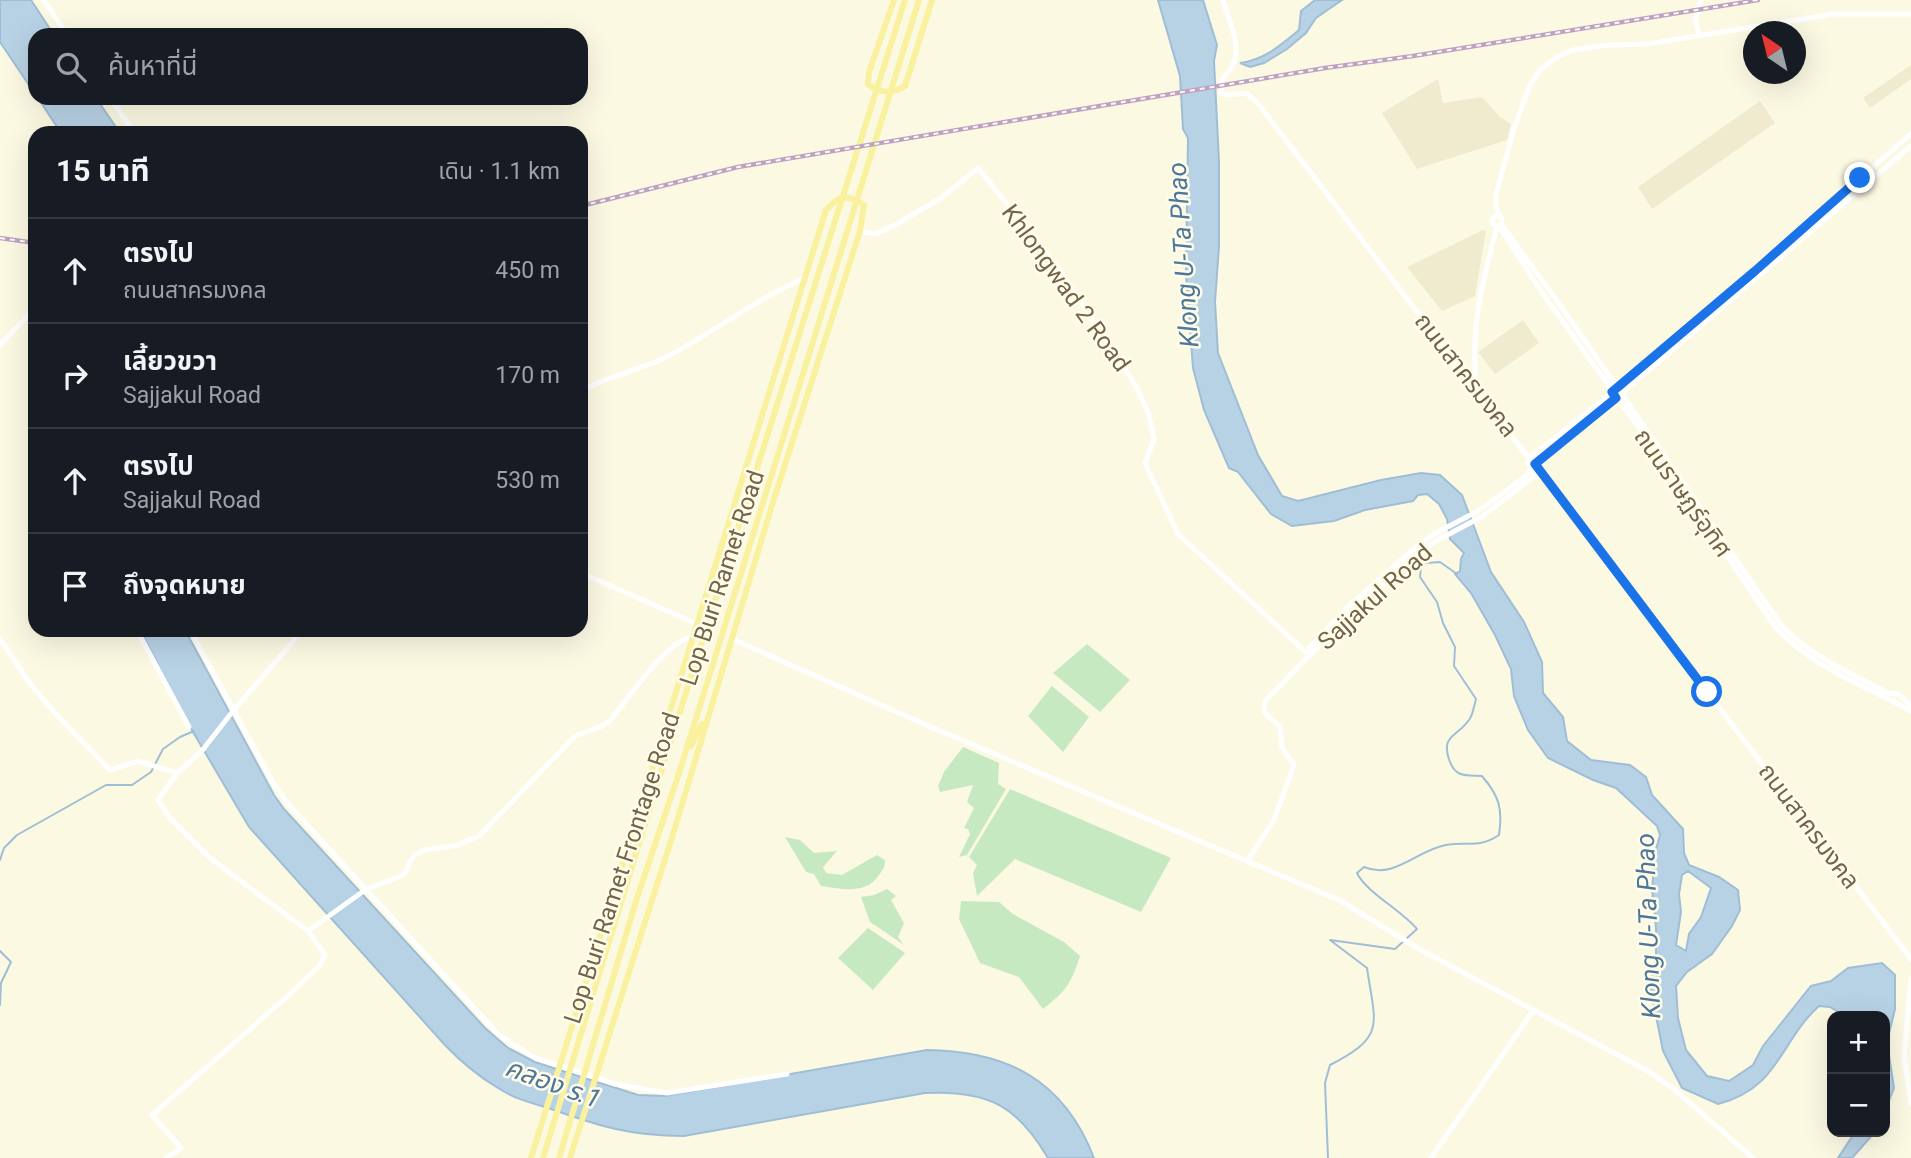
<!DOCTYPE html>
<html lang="th">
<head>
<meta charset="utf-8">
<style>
  :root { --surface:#171b24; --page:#242831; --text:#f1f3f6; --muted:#9ea1a6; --line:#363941 }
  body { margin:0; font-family:Roboto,"Noto Sans Thai",sans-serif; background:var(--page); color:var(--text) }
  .controls { position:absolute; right:21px; bottom:21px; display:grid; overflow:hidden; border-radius:14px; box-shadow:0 7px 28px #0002 }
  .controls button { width:63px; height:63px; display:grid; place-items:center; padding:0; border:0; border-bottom:2px solid var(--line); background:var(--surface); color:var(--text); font:35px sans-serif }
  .compass { position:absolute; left:1743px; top:21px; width:63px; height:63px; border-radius:50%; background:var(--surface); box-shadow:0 7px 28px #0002; rotate:325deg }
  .stop { position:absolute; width:21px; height:21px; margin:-16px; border:5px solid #1a73e8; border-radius:50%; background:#fff }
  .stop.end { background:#1a73e8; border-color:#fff; box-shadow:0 2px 7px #0008 }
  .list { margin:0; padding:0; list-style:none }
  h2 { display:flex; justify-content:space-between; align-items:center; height:91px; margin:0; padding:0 28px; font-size:30px }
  h2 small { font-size:23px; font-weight:400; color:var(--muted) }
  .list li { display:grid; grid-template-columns:46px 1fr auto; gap:21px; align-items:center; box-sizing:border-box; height:105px; padding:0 28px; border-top:2px solid var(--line) }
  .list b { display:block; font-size:26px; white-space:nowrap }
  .list p { margin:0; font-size:23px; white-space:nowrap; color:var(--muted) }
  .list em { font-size:23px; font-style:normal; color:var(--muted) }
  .icon { flex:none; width:38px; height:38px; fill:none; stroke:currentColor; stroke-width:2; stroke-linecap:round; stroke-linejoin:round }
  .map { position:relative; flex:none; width:1911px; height:1158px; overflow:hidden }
  .search { position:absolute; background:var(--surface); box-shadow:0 7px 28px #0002; left:28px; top:28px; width:560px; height:77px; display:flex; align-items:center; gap:18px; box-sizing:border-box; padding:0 24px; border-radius:21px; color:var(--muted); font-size:26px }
  .panel { position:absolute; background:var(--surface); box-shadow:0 7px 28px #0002; left:28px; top:126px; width:560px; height:511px; border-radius:21px }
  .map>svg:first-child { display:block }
  .residential { fill:#f0eacf }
  .green { fill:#c7e9c2 }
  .water { fill:#b8d2e5; stroke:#9fbed6; stroke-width:2; fill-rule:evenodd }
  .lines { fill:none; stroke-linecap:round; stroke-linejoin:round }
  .stream { stroke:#9fbed6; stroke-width:2 }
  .minor { stroke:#fff; stroke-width:5 }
  .major { stroke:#f9f19d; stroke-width:6 }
  .rail-casing { stroke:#bea2c5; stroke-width:4.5 }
  .rail { stroke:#fffce9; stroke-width:2; stroke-dasharray:5; stroke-linecap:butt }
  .route { stroke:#1a73e8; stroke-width:9 }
  .labels { text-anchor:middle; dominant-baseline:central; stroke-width:5; stroke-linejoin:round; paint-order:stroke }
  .street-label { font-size:24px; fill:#73644a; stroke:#fffce9 }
  .water-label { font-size:26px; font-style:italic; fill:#4d789b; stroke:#fffce9 }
</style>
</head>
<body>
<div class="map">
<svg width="1911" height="1158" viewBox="0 0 1911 1158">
  <rect width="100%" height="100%" fill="#fcf9e3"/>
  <path class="residential" d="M 1911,65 L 1911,79 L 1870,108 L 1863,98 Z
    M 1438,79 L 1443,103 L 1482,97 L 1500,117 L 1511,124 L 1507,140 L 1417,169 L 1382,113 Z
    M 1760,101 L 1775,123 L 1652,209 L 1638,187 Z
    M 1483,230 L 1486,231 L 1475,296 L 1442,311 L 1407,267 Z
    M 1523,320 L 1539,343 L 1495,374 L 1478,352 Z"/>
  <path class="green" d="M 1087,644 L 1130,680 L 1100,712 L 1053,673 Z
    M 1052,686 L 1089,717 L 1063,752 L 1028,716 Z
    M 963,747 L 999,763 L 998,784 L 1006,789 L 967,855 L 959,857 L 970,834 L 968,829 L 964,828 L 974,808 L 967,802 L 973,785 L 940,792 L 938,786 L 944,772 Z
    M 1010,789 L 1171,858 L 1141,912 L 1015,859 L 977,896 L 973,873 L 977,865 L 969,857 Z
    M 785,837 L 800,840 L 814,853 L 837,851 L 823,867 L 826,873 L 842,875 L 877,855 L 885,860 C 885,868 883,869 879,875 C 866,895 841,889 821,886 L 814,874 L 806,872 Z
    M 887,889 L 896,896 L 891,900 L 904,923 L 898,937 L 904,945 L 870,922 L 861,897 L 874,895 Z
    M 961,901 L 999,902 L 1013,914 L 1064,942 L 1080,956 C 1071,984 1066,991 1043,1009 L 1019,977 L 980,963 L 959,919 Z
    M 868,928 L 905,953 L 873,990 L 838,958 Z"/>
  <path class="water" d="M 0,0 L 31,0 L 54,35 L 35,35 L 35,94 L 0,42 Z
    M 1158,0 L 1203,0 L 1217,45 L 1214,61 L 1219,162 L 1219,246 L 1215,302 L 1218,353 L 1258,455 L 1282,496 L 1298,501 L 1381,480 L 1421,473 L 1440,475 L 1462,495 L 1491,572 L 1524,622 L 1542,662 L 1543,693 L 1563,717 L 1567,741 L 1591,760 L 1630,765 L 1646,777 L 1652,795 L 1683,829 L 1684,853 L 1689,865 L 1719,877 L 1738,890 L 1740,910 L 1732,926 L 1712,954 L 1687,972 L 1676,986 L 1678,1018 L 1686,1050 L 1707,1076 L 1729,1081 L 1753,1065 L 1763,1046 L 1811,986 L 1831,981 L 1848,968 L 1882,963 L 1895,975 L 1895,1009 L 1887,1042 L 1894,1088 L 1885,1111 L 1885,1016 L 1845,1016 L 1830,1007 L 1819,1006 C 1780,1041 1779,1089 1718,1104 L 1682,1088 L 1663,1051 L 1650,986 L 1656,956 L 1656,928 L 1652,889 L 1655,852 L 1660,835 L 1657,826 L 1616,788 L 1593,780 L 1548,758 L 1528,730 L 1514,696 L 1511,669 L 1495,635 L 1471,593 L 1455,574 L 1460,571 L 1461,559 L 1464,553 L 1450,539 L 1447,519 L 1439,504 L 1427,494 L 1418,495 L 1413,501 L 1365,510 L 1334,521 L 1292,526 L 1271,514 L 1238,472 L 1229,468 L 1204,410 L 1193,368 L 1186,274 L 1188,138 L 1183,129 L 1180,76 ZM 1688,871 L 1711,888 L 1701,917 L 1689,934 L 1686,951 L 1676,945 L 1681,912 L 1679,894 L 1682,875 Z
    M 1315,0 L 1342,0 L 1316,18 L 1306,33 L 1287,49 L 1264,63 L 1250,67 L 1240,63 C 1264,60 1281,45 1299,30 L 1301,11 Z
    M 38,98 L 96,98 L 120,133 L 61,133 Z
    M 140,630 L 185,630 L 274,795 L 284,809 L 485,1028 L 508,1048 L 535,1062 L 638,1095 L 665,1096 L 927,1050 C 1007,1051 1064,1080 1094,1158 L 1048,1158 C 1017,1105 987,1090 925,1093 L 684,1136 C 629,1136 599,1126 548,1108 C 531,1103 513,1098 498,1088 C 478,1076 460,1061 444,1044 L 249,827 L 193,732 Z
    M 1855,1132 L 1875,1132 L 1852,1158 L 1838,1158 Z"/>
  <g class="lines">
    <path class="stream" d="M 0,860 L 4,848 L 17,835 L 106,785 L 132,785 L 151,772 L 163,749 L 180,737 L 194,731
      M 0,951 L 11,962 L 1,983 L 0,1005
      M 1328,1158 L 1325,1083 L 1330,1065 C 1387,1036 1375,1024 1367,968 L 1330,940 L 1395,949 L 1417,929 C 1401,910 1366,892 1357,873 L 1364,867 C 1394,880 1417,850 1446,845 C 1468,841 1478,849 1499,835 C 1503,808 1499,796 1482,776 C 1467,775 1456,778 1450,762 C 1440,735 1456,738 1469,720 C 1473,715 1474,706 1476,699 L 1454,666 L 1455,647 L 1443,623 L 1437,602 L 1420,577 L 1421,566 L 1426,563 L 1440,562 L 1457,574"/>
    <path class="minor" d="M 44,0 L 67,35
      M 1223,0 C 1228,19 1241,42 1234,62 C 1229,77 1221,71 1221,93 L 1228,95 L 1246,93 L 1256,101 L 1795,807 L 1845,867 L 1851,880 L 1911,959
      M 1700,36 L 1695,21 L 1701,0
      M 110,98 L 135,133
      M1492 221a5 5 0 1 1 10 0a5 5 0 1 1-10 0Z
      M 1501,218 L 1496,206 L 1496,195 L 1513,131 L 1530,85 L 1540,70 L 1557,57 L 1573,50 L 1609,45 L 1648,44 L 1833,14 L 1911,14
      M 1501,224 L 1563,309 L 1782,626 C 1814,658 1849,672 1888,693 L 1898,694 L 1911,705
      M 1499,226 L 1538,287 L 1647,439 L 1776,628 C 1818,671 1861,683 1911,711
      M 860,231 L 876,234 L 895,225 L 941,198 L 978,168 L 1057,266 L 1136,386 L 1148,412 L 1154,439 L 1145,463 L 1178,534 L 1310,656
      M 0,345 L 35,308
      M 1476,388 C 1471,323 1481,288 1497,226
      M 581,391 C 608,376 638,371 666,357 C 713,333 756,299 806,277
      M 581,573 L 697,624
      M 137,630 L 189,727
      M 190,630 L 272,781 L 289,805 L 499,1035 L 535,1058 L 615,1084 L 667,1093 L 787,1074
      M 0,639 L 31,685 L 55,713 L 110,770 L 138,761 L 177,773 L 201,752 L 233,711 L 303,630
      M 732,639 L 917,721 L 1341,901 L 1419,949 L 1648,1071 L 1675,1090 L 1753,1158
      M 1310,656 L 1309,648 L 1348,607 L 1415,548 L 1434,534 L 1478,511 L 1525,477 L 1531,470 L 1528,463 L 1530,457 L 1617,389 L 1911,134
      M 1247,861 L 1274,820 L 1294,765 L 1282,748 L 1280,727 L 1264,712 L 1265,701 L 1357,607 L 1425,549 L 1436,541 L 1483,516 L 1533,477 L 1536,461 L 1621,394 L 1911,146
      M 308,931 L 365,890 L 401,876 L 406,872 L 410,861 L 415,855 L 425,850 L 458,845 L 479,836 L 575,736 L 600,727 L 610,721 C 626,701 668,638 693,637
      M 1911,979 L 1904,1057 L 1911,1103
      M 166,1158 L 181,1148 L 152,1115 L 290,994 L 320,965 L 325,955 L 308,931 L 210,858 L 170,818 L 158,800 L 177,773
      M 1431,1158 L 1533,1011"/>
    <path class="major" d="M 894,0 L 869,72 L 868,84 C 878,94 894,93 905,86 L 932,0
      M 691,746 L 702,724
      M 531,1158 L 826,210 C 839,195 848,194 864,205 L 860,231 L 773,502 L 674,831 L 570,1158
      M 543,1158 L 659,778 L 905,0
      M 559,1158 L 637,898 L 680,770 L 919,0"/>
    <defs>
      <path id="rail" d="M 581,206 L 738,167 L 1325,68 L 1413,56 L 1758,0
        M 0,238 L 35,243"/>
    </defs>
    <use href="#rail" class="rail-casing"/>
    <use href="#rail" class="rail"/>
  </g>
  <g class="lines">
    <path class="route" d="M 1707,692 L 1535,464 L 1616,398 L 1612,392 L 1755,271 L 1860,178"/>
  </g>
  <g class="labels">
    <g class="street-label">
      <text transform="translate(1066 288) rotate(54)">Khlongwad 2 Road</text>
      <text transform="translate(1466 375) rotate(52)">ถนนสาครมงคล</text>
      <text transform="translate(1683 493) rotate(55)">ถนนราษฏร์อุทิศ</text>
      <text transform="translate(722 578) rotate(-72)">Lop Buri Ramet Road</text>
      <text transform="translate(1375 597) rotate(-42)">Sajjakul Road</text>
      <text transform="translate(1809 826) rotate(53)">ถนนสาครมงคล</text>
      <text transform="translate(622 868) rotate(-72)">Lop Buri Ramet Frontage Road</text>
    </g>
    <g class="water-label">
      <text transform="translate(1183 255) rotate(-94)">Klong U-Ta Phao</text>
      <text transform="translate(1648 926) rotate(-92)">Klong U-Ta Phao</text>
      <text transform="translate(553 1083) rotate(20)">คลอง ร.1</text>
    </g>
  </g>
</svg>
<div class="controls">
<button>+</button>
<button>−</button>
</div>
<svg class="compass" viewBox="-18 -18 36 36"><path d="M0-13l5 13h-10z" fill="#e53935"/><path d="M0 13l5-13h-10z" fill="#9ea1a6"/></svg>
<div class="stop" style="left:1707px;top:692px"></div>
<div class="stop end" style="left:1860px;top:178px"></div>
<div class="search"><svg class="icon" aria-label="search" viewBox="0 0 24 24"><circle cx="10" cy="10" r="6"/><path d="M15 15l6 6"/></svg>ค้นหาที่นี่</div>
<section class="panel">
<h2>15 นาที<small>เดิน · 1.1 km</small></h2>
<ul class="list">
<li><svg class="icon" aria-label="ahead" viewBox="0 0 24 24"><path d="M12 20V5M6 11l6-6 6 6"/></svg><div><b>ตรงไป</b><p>ถนนสาครมงคล</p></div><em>450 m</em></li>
<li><svg class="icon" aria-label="right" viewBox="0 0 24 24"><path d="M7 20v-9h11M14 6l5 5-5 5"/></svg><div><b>เลี้ยวขวา</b><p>Sajjakul Road</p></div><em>170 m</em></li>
<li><svg class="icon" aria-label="ahead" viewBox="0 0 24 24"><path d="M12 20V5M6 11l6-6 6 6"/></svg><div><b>ตรงไป</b><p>Sajjakul Road</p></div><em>530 m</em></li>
<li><svg class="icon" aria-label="arrive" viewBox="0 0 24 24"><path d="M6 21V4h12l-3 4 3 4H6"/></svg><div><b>ถึงจุดหมาย</b></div></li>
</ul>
</section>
</div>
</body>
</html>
